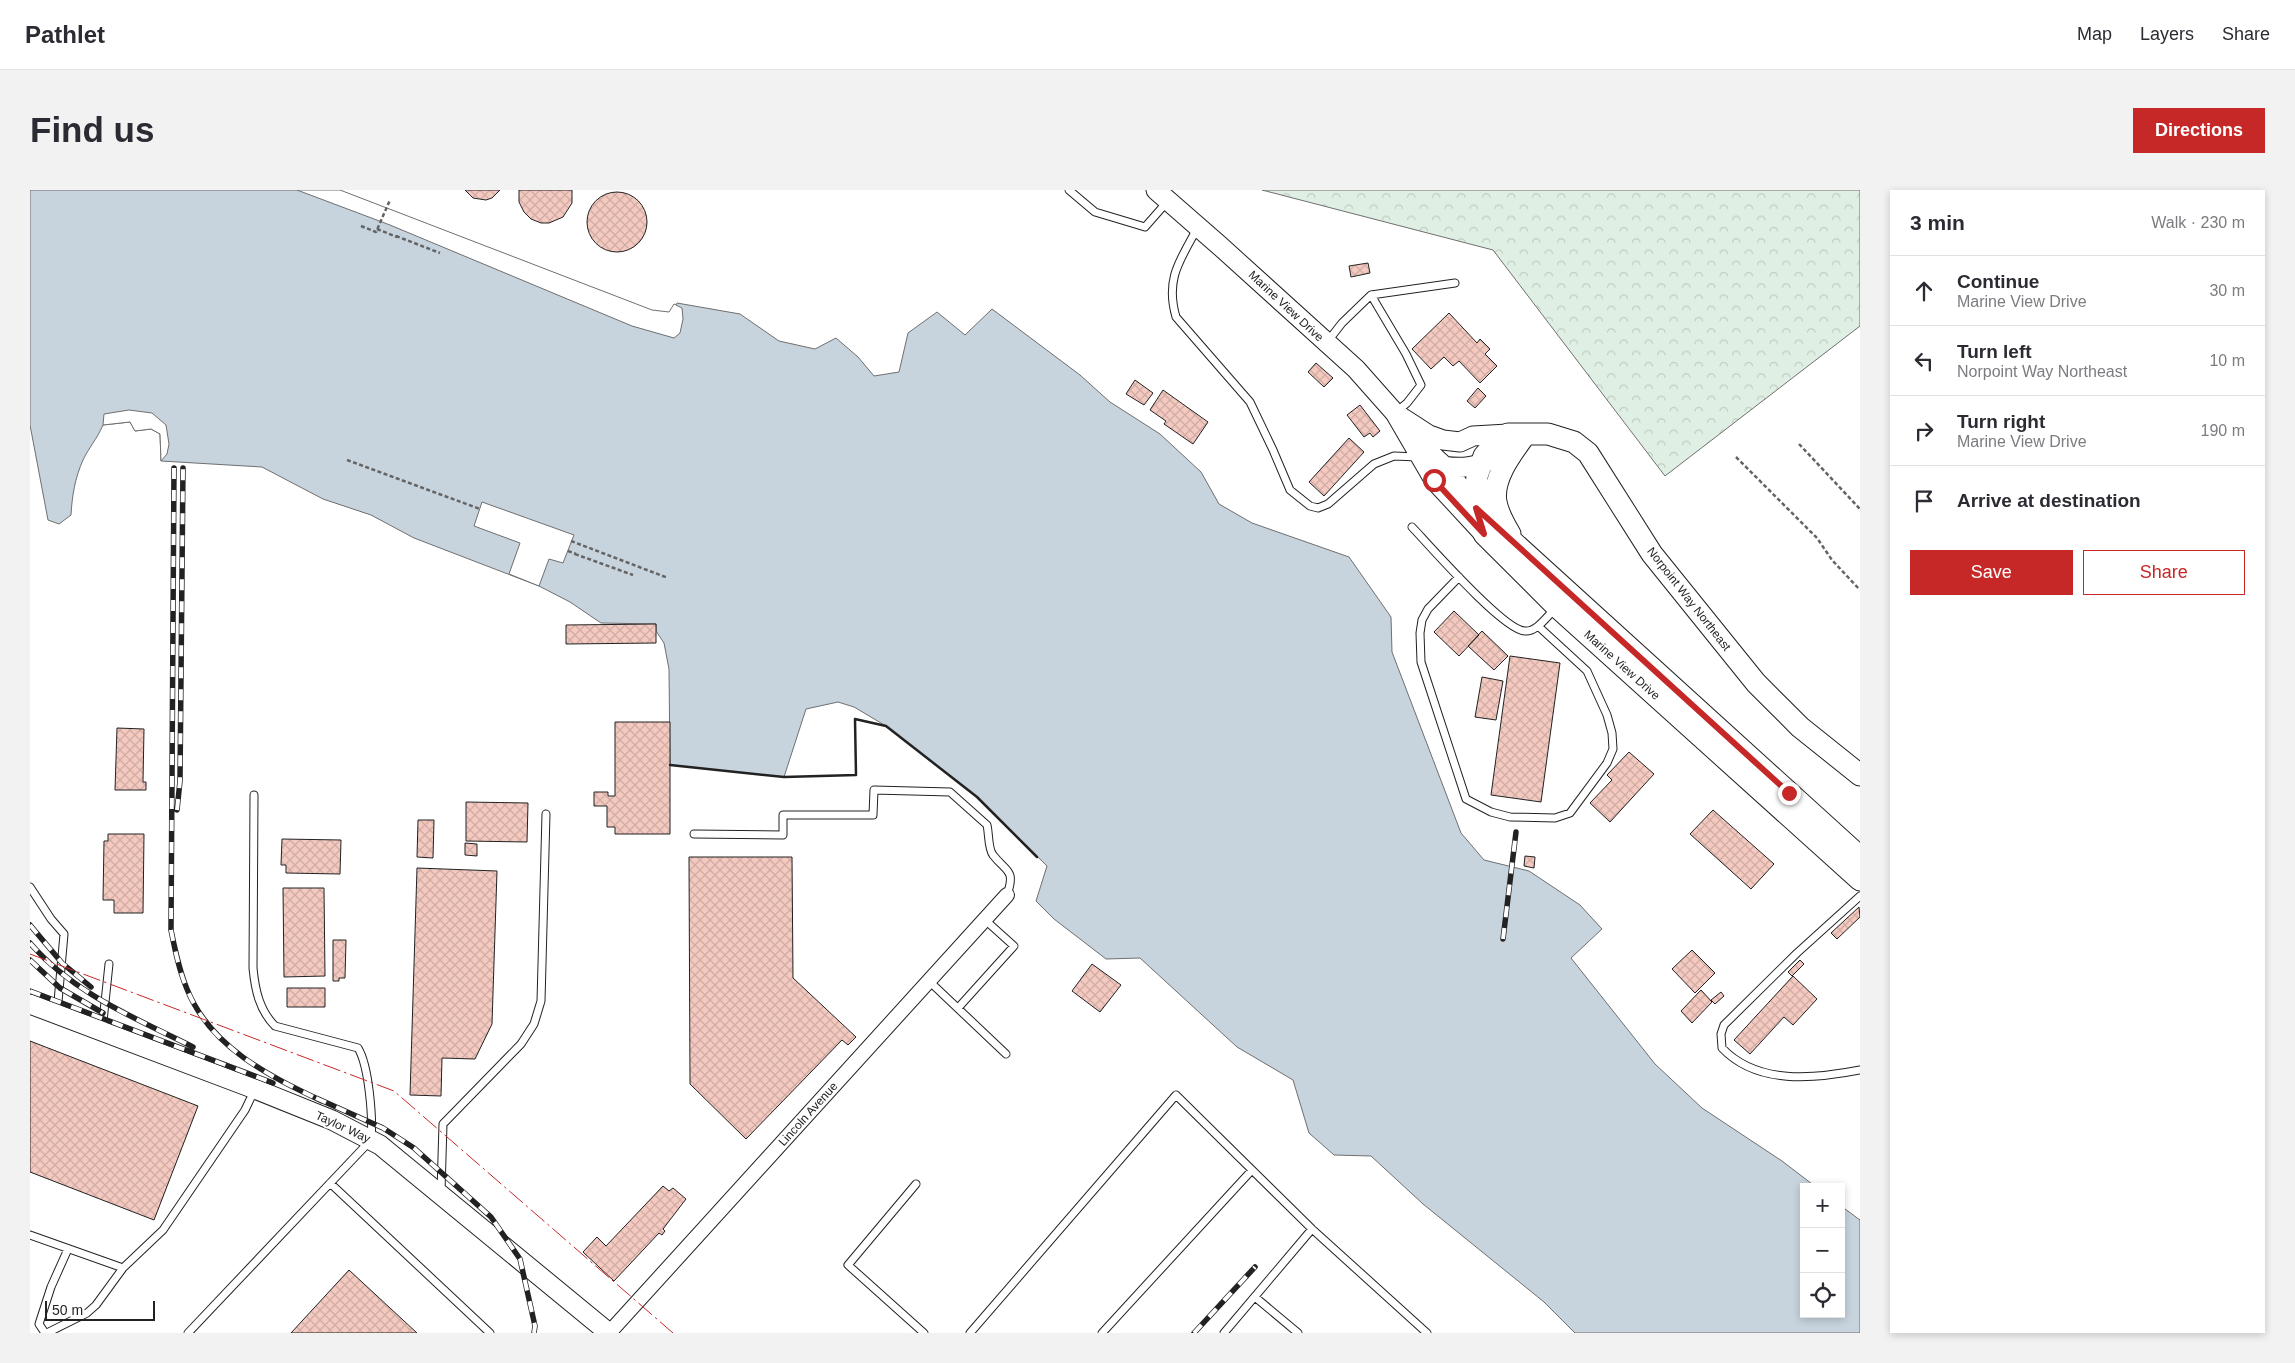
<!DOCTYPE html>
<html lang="en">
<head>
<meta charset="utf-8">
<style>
  :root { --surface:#fff; --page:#f2f2f3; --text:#2b2b33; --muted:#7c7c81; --line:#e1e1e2; --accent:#c62828 }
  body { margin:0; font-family:Helvetica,sans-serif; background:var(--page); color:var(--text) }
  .controls { position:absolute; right:15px; bottom:15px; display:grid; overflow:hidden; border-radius:0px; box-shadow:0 2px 8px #0003 }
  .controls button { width:45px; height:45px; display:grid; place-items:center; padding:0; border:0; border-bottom:1px solid var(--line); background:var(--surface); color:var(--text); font:25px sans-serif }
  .scale { position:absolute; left:15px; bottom:12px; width:110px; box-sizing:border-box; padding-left:5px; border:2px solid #222; border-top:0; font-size:14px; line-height:18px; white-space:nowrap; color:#222; -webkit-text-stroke:4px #fff; paint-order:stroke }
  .stop { position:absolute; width:15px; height:15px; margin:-11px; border:4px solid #c62828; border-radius:50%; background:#fff }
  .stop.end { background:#c62828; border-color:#fff; box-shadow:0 1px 5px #0008 }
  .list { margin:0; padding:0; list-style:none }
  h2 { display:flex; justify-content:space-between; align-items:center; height:65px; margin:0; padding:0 20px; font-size:21px }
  h2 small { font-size:16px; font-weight:400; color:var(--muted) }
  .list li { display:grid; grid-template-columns:32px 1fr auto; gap:15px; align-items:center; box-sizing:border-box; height:70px; padding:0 20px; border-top:1px solid var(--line) }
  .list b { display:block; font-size:19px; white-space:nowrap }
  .list p { margin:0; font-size:16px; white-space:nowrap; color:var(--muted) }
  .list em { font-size:16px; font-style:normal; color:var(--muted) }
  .actions { display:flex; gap:10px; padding:15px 20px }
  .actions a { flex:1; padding:11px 0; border:1px solid var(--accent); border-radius:0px; text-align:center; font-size:18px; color:var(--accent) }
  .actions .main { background:var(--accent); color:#fff }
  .icon { flex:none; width:28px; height:28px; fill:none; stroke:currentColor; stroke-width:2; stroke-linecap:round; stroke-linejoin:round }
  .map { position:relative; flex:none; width:1830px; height:1143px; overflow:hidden; border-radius:0px }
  header { display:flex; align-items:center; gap:30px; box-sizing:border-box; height:70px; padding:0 25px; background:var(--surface); border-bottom:1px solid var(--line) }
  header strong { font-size:24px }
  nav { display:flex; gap:28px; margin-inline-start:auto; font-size:18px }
  .intro { display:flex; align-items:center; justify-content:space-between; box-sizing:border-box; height:120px; padding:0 30px }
  h1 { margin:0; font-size:35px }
  .button { padding:12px 22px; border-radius:0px; background:var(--accent); color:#fff; font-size:18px; font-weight:700 }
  main { display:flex; gap:30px; padding:0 30px }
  aside { flex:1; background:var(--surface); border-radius:0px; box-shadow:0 2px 8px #0003 }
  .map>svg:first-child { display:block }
  .forest { fill:url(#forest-crowns); stroke:#6f6f6f }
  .water { fill:#c7d3dd; stroke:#6f6f6f }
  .pier { fill:#fff; stroke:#6f6f6f }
  .building { fill:url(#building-cross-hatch); stroke:#222 }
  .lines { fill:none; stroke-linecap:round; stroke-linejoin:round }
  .lane-casing { stroke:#222; stroke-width:9 }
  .street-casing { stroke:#222; stroke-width:16 }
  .secondary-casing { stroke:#222; stroke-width:21 }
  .primary-casing { stroke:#222; stroke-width:23 }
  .path { stroke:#646464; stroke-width:2.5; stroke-dasharray:4 2.5; stroke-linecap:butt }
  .lane { stroke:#fff; stroke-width:7 }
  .street { stroke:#fff; stroke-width:14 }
  .secondary { stroke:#fff; stroke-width:19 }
  .primary { stroke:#fff; stroke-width:21 }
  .rail-casing { stroke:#222; stroke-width:5.5 }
  .rail { stroke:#fff; stroke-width:4; stroke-dasharray:11; stroke-linecap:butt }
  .wall { stroke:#222; stroke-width:2.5 }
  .power { stroke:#c62828; stroke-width:1; stroke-dasharray:18 4 2.5 4; stroke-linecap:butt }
  .route { stroke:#c62828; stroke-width:6 }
  .labels { text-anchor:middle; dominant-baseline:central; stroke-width:4; stroke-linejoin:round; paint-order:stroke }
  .street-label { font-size:12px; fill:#222; stroke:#fff }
</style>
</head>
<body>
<header>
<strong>Pathlet</strong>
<nav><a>Map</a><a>Layers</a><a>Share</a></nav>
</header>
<div class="intro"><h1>Find us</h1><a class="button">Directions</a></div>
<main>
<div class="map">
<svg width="1830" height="1143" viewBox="0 0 1830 1143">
  <defs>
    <pattern id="forest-crowns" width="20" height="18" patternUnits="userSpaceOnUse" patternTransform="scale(1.25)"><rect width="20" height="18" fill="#e0efe3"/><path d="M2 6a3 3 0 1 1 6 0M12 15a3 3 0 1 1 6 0" fill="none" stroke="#c0cdc2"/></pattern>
    <pattern id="building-cross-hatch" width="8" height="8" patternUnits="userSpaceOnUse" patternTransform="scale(1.25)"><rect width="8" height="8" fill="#f3c9c0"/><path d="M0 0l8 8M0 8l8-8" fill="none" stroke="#d0aca5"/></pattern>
  </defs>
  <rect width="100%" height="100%" fill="#fff"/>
  <path class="forest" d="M 1232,0 L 1830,0 L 1830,136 L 1635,286 L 1463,60 Z"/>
  <path class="water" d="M 0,0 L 303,0 L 621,122 L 641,125 L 647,113 L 710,124 L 749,151 L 785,159 L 806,148 L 828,167 L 844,186 L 869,182 L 878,143 L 907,122 L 935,145 L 962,119 L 1050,185 L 1080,212 L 1130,244 L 1171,282 L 1189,314 L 1222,333 L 1319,367 L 1361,427 L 1362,462 L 1431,643 L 1454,670 L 1499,681 L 1550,715 L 1572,739 L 1541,768 L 1625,874 L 1672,918 L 1752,971 L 1786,997 L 1774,997 L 1774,1124 L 1811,1124 L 1811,1016 L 1830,1030 L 1830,1143 L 1545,1143 L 1514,1112 L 1393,1014 L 1341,966 L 1304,965 L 1279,943 L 1263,890 L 1207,857 L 1110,768 L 1076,769 L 1024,729 L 1006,711 L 1017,676 L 947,607 L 856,536 L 824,517 L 808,512 L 776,519 L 754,587 L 640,575 L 639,479 L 634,453 L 626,441 L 626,434 L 571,433 L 540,412 L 509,396 L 384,348 L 341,325 L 293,309 L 232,277 L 131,271 L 130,244 L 121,239 L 105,241 L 100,232 L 73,235 C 67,249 58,259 53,270 C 45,288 42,306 41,325 L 29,334 L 18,330 L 0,235 Z"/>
  <path class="pier" d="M 267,0 L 310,0 L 622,120 L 639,122 L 644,114 L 652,118 L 653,129 L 650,143 L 644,148 L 602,136 L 360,35 Z
    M 99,220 L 122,223 L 136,235 L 139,254 L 137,264 L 131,271 L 130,244 L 121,239 L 105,241 L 100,232 L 73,235 L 74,224 Z
    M 452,312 L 544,345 L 533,373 L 519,369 L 509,396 L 479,384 L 490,353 L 444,336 Z"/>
  <path class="building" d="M 435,0 L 470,0 L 462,8 L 456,10 L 443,8 Z
    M 489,0 L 542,0 L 542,13 L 533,27 L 519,33 L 511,33 L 501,29 L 494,22 L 489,12 Z
    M557 32a30 30 0 1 1 60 0a30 30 0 1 1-60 0Z
    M 1338,73 L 1340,83 L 1321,87 L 1319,76 Z
    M 1419,123 L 1447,153 L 1450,149 L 1460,159 L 1455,164 L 1467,176 L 1450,193 L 1429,171 L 1423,176 L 1414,167 L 1401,179 L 1382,159 Z
    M 1286,173 L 1303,188 L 1294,197 L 1278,182 Z
    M 1105,190 L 1123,203 L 1114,215 L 1096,204 Z
    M 1448,198 L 1456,206 L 1445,218 L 1437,211 Z
    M 1133,200 L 1178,232 L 1163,254 L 1134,234 L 1136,231 L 1120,220 Z
    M 1330,215 L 1350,241 L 1343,247 L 1340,243 L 1334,247 L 1317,225 Z
    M 1319,248 L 1334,262 L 1294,306 L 1279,292 Z
    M 1424,421 L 1449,445 L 1429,466 L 1404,442 Z
    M 626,434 L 626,453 L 536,454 L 536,435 Z
    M 1452,441 L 1478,466 L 1464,480 L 1438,456 Z
    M 1480,466 L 1530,473 L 1511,612 L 1461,605 Z
    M 1452,487 L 1473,491 L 1466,530 L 1445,527 Z
    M 585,532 L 640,532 L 640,644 L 585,644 L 585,637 L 577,637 L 577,616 L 564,616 L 564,602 L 578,602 L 578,606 L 585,606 Z
    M 87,538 L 114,539 L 113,592 L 116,592 L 116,600 L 85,600 Z
    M 1599,562 L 1624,584 L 1580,632 L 1560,613 L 1582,590 L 1577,585 Z
    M 436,612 L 498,613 L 497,652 L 436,651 Z
    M 1683,620 L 1744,674 L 1721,699 L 1660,644 Z
    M 388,630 L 404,630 L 403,668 L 387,667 Z
    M 78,644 L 114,644 L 113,723 L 84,723 L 84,710 L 73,710 L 74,651 L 78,651 Z
    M 252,649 L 311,650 L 310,684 L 256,683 L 256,675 L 251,675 Z
    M 435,653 L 447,654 L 447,666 L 435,665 Z
    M 1495,666 L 1505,667 L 1504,678 L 1494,676 Z
    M 659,667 L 762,667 L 763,788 L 826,847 L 818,855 L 812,850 L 716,949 L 660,894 Z
    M 387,678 L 467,681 L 462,834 L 445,869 L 412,868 L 411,906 L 380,905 Z
    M 253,698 L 294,698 L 295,786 L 254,787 Z
    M 1829,717 L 1830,727 L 1807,749 L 1801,743 Z
    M 303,750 L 316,750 L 315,788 L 309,788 L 309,791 L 303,791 Z
    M 1662,760 L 1685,783 L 1665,803 L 1642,779 Z
    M 1770,770 L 1774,774 L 1762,786 L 1758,782 Z
    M 1062,774 L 1091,795 L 1070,822 L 1042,801 Z
    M 1763,786 L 1787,809 L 1763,835 L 1754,827 L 1720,864 L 1704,850 Z
    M 257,798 L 295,798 L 295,817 L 257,817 Z
    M 1671,800 L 1682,812 L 1662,833 L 1651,821 Z
    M 1691,802 L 1694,806 L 1685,814 L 1681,810 Z
    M 0,851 L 168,916 L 124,1030 L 0,982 Z
    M 633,996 L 639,1001 L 643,998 L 656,1009 L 633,1039 L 635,1041 L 632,1045 L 629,1043 L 584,1091 L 553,1062 L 567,1047 L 576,1056 Z
    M 319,1080 L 387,1143 L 261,1143 Z"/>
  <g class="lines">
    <defs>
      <path id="lane" d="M 1039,0 L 1065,22 L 1115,37 L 1137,12
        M 1168,37 C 1150,70 1135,89 1146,127 L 1220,212 L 1243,260 L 1260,300 L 1280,316 L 1288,318 L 1298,314 L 1344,274 L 1364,266 L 1388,267
        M 1341,105 L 1376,164 L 1391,195 L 1377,213 L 1365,223
        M 1298,151 L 1312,133 L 1341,105 L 1425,93
        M 1382,337 C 1399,355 1474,441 1495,441 C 1507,442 1517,426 1525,419
        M 1429,387 L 1398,419 L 1392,430 L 1390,443 L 1391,472 L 1436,609 L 1461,622 L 1480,627 L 1525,628 L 1540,623 L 1577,573 L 1583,559 L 1582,543 L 1577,525 L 1557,481 L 1508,436
        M 664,644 L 753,645 L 753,625 L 843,625 L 844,600 L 920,602 L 957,635 C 959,643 958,659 963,665 C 976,682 986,679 977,705
        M 0,697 L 21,729 L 34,744 L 27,823
        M 1830,706 L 1767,763 L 1694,835 L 1691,844 L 1692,858 C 1727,895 1784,889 1830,880
        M 899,791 L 976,864
        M 928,818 L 984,756 L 954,729
        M 72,841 L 79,774
        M 300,993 L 460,1143
        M 886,994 L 818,1075 L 894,1143
        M 411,1001 L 413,934 L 491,854 L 504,834 L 511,811 L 516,624
        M 0,1045 L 93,1078 L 133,1040 L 215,920 L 225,899
        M 1225,1107 L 1268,1143
        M 15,1143 L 9,1134 L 21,1097 L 38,1059
        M 17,1143 L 57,1123 L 66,1115 L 93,1078
        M 158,1143 L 341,950 C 343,928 339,876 328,858 L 245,836 C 229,820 225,799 223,778 L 224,605
        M 940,1143 L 1146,905 L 1282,1039
        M 1072,1143 L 1222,980
        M 1194,1143 L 1282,1039 L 1397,1143"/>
      <path id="street" d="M 579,1143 L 977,705"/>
      <path id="secondary" d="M 1126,0 L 1190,56 L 1326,179 L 1365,223 L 1404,290 L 1454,344
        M 1365,223 L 1399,245 L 1413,250 L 1430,252 L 1443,246 L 1478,244
        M 1387,251 L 1414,276 L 1446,318
        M 1414,276 C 1432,279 1446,277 1463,269
        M 0,814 L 225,899 L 302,930 L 350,955 L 579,1143"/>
      <path id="primary" d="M 1460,331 L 1830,667
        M 1480,344 C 1474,334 1468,323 1466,312 C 1462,288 1482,263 1495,245
        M 1830,585 L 1770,537 L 1726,493 L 1622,364 L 1558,263 L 1544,252 L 1518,244 L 1478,244 L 1468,250 L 1454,266 L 1447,286 L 1445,308 L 1454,344 L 1527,417 L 1830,690"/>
    </defs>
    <use href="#lane" class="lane-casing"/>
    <use href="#street" class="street-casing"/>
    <use href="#secondary" class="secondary-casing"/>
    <use href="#primary" class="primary-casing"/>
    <path class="path" d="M 331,36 L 346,42 L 360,10
      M 347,39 L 367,47
      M 366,46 L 410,63
      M 1769,254 L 1830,319
      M 1706,267 L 1787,348 L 1802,370 L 1830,400
      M 317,270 L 450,319
      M 541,351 L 638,388
      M 538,361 L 546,364
      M 545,364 L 603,385"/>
    <use href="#lane" class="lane"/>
    <use href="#street" class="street"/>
    <use href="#secondary" class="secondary"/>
    <use href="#primary" class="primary"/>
    <defs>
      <path id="rail" d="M 144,278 L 141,740 C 145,760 149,780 157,799 C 180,857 239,886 292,911
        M 147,620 L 150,591 L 153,278
        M 0,735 L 32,773 L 61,797
        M 1473,749 L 1486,642
        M 0,753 C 43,803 105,828 163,857
        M 0,770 L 30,798 L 73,823
        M 0,801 L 243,893
        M 286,908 L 353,938 L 384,958 L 461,1027 L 490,1069 L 505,1136 L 504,1143
        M 1164,1143 L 1225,1077"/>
    </defs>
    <use href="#rail" class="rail-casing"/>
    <use href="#rail" class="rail"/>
    <path class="wall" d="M 640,575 L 754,587 L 826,585 L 825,529 L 856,536 L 947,607 L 1007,667"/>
    <path class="power" d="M 0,764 L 364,901 L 643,1143"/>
  </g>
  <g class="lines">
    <path class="route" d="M 1404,290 L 1454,344 L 1446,318 L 1759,603"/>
  </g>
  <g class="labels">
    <g class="street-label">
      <text transform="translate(1256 116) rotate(43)">Marine View Drive</text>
      <text transform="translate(1659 409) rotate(52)">Norpoint Way Northeast</text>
      <text transform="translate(1592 475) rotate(42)">Marine View Drive</text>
      <text transform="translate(778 924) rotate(-48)">Lincoln Avenue</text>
      <text transform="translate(313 937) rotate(25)">Taylor Way</text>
    </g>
  </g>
</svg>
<div class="controls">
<button>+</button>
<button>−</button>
<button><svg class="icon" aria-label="locate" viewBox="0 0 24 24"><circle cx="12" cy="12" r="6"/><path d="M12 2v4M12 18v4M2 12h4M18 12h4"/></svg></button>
</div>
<div class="scale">50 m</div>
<div class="stop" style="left:1404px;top:290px"></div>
<div class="stop end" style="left:1759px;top:603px"></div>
</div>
<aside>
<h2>3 min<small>Walk · 230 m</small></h2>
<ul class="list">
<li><svg class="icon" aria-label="ahead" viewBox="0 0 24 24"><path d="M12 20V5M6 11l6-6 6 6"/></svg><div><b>Continue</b><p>Marine View Drive</p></div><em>30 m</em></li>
<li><svg class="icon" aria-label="left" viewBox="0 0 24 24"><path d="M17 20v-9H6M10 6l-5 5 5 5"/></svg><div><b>Turn left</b><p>Norpoint Way Northeast</p></div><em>10 m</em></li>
<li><svg class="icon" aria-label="right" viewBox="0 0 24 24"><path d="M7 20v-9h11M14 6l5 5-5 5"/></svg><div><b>Turn right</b><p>Marine View Drive</p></div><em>190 m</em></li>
<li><svg class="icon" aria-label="arrive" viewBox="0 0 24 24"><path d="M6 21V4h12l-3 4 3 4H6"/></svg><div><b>Arrive at destination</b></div></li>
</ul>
<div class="actions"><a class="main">Save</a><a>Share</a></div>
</aside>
</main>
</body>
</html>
